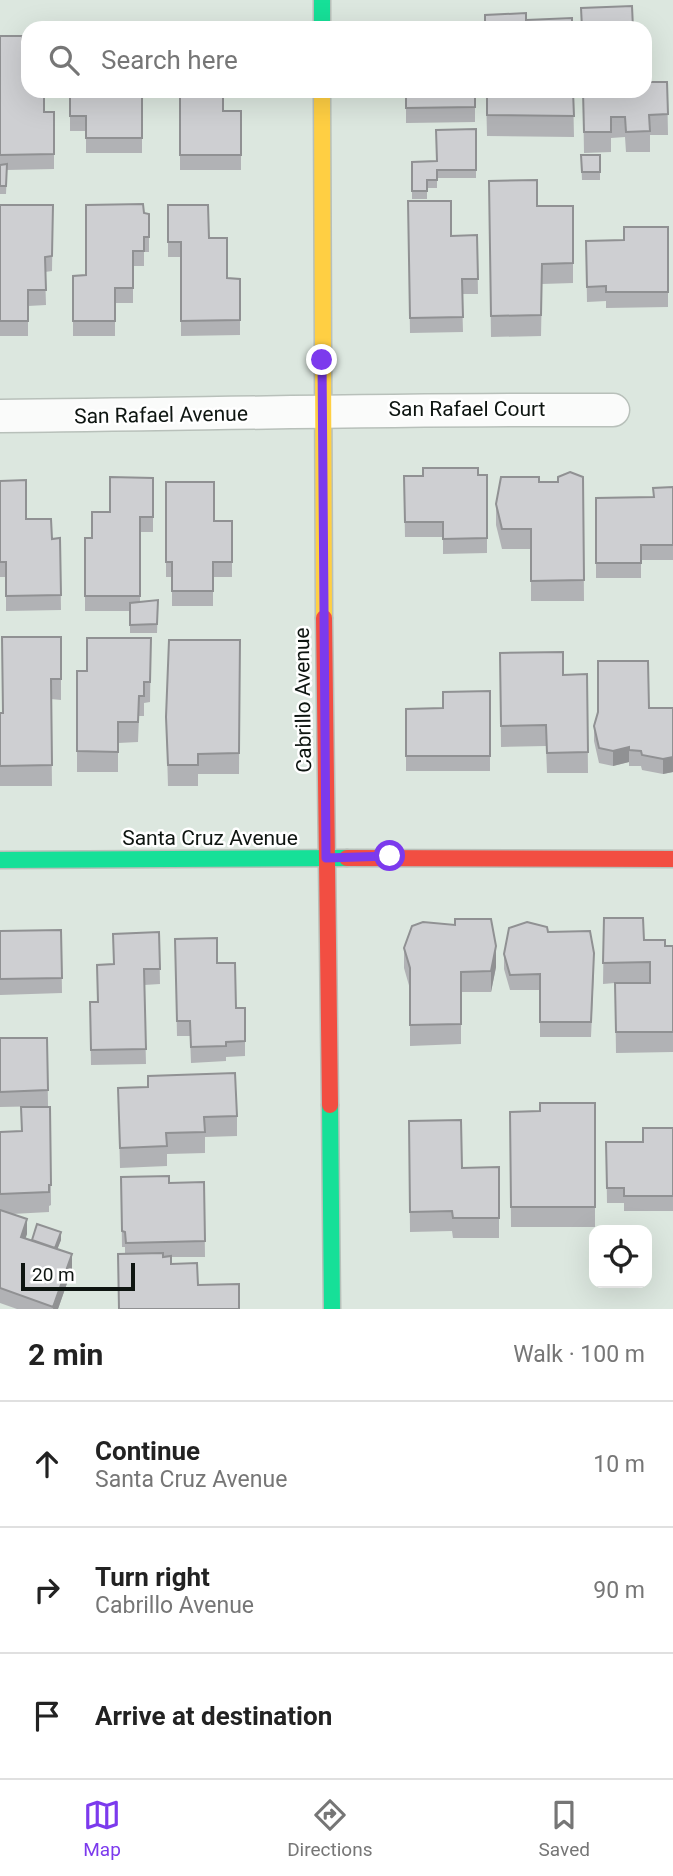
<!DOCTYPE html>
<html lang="en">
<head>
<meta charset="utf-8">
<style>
  :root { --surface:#fff; --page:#f2f2f2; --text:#222; --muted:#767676; --line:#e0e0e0; --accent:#7c3aed }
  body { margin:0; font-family:Roboto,sans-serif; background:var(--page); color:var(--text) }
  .controls { position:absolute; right:21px; bottom:21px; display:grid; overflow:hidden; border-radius:14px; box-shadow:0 7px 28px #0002 }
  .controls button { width:63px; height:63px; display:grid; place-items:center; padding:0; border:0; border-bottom:2px solid var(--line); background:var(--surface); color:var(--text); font:35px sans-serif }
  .scale { position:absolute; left:21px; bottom:18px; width:114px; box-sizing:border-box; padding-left:7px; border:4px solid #0e1511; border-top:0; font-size:19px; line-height:24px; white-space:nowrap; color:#0e1511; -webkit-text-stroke:5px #fff; paint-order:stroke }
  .stop { position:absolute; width:21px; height:21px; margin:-16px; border:5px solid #7c3aed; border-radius:50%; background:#fff }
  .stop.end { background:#7c3aed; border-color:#fff; box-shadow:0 2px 7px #0008 }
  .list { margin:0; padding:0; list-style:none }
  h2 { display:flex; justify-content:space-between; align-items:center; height:91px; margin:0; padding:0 28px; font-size:30px }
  h2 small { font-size:23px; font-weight:400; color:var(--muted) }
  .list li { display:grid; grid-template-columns:46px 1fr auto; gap:21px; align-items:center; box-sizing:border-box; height:126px; padding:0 28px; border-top:2px solid var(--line) }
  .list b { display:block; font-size:26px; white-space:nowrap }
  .list p { margin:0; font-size:23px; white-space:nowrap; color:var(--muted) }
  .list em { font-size:23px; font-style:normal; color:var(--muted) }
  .icon { flex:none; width:38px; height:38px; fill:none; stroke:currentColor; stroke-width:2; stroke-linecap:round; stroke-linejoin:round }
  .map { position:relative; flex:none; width:673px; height:1309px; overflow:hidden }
  .search { position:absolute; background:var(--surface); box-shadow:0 7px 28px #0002; left:21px; right:21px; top:21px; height:77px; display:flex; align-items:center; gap:18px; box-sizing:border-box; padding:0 24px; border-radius:21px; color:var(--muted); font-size:26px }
  .sheet { height:469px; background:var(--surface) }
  nav { display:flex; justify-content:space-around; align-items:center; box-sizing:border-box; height:98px; border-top:2px solid var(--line); background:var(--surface); font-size:19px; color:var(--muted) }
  nav a { display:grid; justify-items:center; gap:4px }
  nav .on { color:var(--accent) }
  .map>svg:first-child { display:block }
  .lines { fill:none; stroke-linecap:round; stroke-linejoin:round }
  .street-casing { stroke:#b8c0ba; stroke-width:35 }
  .fast-casing { stroke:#b8c0ba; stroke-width:19 }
  .slow-casing { stroke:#b8c0ba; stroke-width:19 }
  .jam-casing { stroke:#b8c0ba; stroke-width:19 }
  .street { stroke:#fafbfa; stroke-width:32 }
  .fast { stroke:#16e098; stroke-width:16 }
  .slow { stroke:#ffcf43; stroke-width:16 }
  .jam { stroke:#f24e42; stroke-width:16 }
  .wall { fill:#b1b2b5 }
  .shaded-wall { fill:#909193 }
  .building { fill:#cecfd2; stroke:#909193; stroke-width:2 }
  .route { stroke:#7c3aed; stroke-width:9 }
  .labels { text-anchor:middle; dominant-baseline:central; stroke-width:5; stroke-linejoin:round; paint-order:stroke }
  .street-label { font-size:21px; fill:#0e1511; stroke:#fff }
</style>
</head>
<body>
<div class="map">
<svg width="673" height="1309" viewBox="0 0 673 1309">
  <rect width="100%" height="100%" fill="#dce7df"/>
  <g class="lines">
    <defs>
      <path id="street" d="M 0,416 C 205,414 409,409 613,410"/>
      <path id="fast" d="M 322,0 L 322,28
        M 0,860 L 347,858
        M 330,1105 L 332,1309"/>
      <path id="slow" d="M 322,91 L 324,618"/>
      <path id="jam" d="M 324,618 L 330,1105
        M 347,858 L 673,859"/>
    </defs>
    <use href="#street" class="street-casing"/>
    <use href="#fast" class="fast-casing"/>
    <use href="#slow" class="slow-casing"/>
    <use href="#jam" class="jam-casing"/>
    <use href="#street" class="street"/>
    <use href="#fast" class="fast"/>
    <use href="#slow" class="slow"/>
    <use href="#jam" class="jam"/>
  </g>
  <path class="wall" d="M 0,36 L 44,112 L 54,112 L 54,169 L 7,170 L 6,194 L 0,194 Z
    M 667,82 L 668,135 L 650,135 L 650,152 L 626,152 L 625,137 L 611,138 L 611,152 L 584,153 L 583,91 Z
    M 70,91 L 142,91 L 142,153 L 86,153 L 86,131 L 70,131 Z
    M 166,91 L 223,91 L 223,111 L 241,111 L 241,170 L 180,170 L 180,96 L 166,96 Z
    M 406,91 L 475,91 L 475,122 L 406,123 Z
    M 486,91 L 573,91 L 574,137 L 487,136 Z
    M 476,129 L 476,178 L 437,178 L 437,188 L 427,188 L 427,199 L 412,199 L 412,162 L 437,161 Z
    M 581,155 L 600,155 L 600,180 L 582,180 Z
    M 489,181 L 537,206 L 573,206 L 573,283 L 542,284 L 541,336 L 491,337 Z
    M 408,201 L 451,236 L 477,235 L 478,294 L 462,294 L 463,332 L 410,333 Z
    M 0,205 L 53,205 L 52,271 L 45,272 L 46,305 L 28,306 L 28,336 L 0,336 Z
    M 168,205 L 209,238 L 227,278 L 240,279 L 240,335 L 181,336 L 181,257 L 168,257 Z
    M 144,213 L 149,214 L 149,252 L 144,252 L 144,266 L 133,266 L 133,303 L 115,303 L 115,336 L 73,336 L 73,276 L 86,275 Z
    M 668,227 L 668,307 L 606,308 L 606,301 L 587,302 L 586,241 L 624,240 Z
    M 487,475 L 487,553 L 443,554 L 443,537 L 405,537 L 404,476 Z
    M 583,477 L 584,601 L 531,601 L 531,549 L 502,549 L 496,525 L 496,504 L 539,482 L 558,482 Z
    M 153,478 L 153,532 L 140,532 L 140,602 L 158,600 L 157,633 L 130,633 L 130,611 L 85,611 L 85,538 L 92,538 L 110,512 Z
    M 0,481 L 26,519 L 52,539 L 60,538 L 61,610 L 6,611 L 6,577 L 0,577 Z
    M 166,482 L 214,521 L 232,521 L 232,577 L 213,577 L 213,606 L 172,606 L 172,577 L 166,577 Z
    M 673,487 L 673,560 L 641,560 L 641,578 L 596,578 L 596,498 L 653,497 Z
    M 61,637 L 61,700 L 51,699 L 52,786 L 0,786 L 0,713 L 3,713 Z
    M 151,638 L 150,702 L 144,703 L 144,716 L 139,716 L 138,742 L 118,743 L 118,772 L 77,772 L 77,671 L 87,671 Z
    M 240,640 L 239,774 L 198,774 L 198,786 L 168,786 L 166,717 Z
    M 500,653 L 563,675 L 587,674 L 588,773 L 547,773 L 546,746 L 501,747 Z
    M 490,691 L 490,771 L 406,771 L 406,709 L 443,708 Z
    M 649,708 L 673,708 L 673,772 L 663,774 L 642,770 L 641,766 L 629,766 L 629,762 L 613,766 L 599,763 L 594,741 L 594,726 Z
    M 604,918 L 644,940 L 665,946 L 673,946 L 673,1052 L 616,1053 L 615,983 L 603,984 Z
    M 61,930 L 62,993 L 0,995 L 0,931 Z
    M 159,932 L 160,984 L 144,985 L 146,1064 L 91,1065 L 90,1002 L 97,1002 L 114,964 Z
    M 548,932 L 594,969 L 591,1037 L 540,1037 L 540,990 L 510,990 L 504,969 L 504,954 Z
    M 175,939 L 217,963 L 236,1008 L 245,1008 L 245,1056 L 226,1057 L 226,1061 L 191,1063 L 190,1036 L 177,1036 Z
    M 404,948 L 496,967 L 491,992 L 461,992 L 461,1044 L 410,1046 L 410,989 L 404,968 Z
    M 0,1038 L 47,1038 L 48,1106 L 0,1107 Z
    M 118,1088 L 237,1116 L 237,1136 L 205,1137 L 205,1153 L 167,1154 L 167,1166 L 120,1168 Z
    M 595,1103 L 595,1227 L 511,1227 L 510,1112 L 540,1111 Z
    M 50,1107 L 51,1205 L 49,1206 L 49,1212 L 12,1214 L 27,1234 L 25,1238 L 32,1240 L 61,1240 L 57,1249 L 72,1269 L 58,1309 L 17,1309 L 0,1303 L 0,1132 L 21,1131 Z
    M 409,1121 L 462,1168 L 499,1167 L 499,1238 L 453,1238 L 452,1231 L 410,1232 Z
    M 673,1128 L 673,1211 L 624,1211 L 624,1203 L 607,1203 L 606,1142 L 643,1142 Z
    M 121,1177 L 169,1183 L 204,1182 L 205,1257 L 171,1257 L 171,1264 L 198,1285 L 239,1309 L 125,1254 L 125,1247 L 122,1247 Z"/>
  <path class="shaded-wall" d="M 629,747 L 629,762 L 613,766 L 613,751 Z
    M 673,757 L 673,772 L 663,774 L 663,759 Z
    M 496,946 L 496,967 L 491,992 L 491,971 Z
    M 27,1219 L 27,1234 L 21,1252 L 21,1237 Z
    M 61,1232 L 61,1240 L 54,1258 L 54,1250 Z
    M 72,1254 L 72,1269 L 58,1309 L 53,1309 Z"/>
  <path class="building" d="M 632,6 L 633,28 L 582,28 L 581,8 Z
    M 526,13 L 526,20 L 572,18 L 572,28 L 485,28 L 485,15 Z
    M 459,24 L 459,28 L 413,28 L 413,25 Z
    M 0,36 L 22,36 L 22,74 L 28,74 L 28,91 L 44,91 L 44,112 L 54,112 L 54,154 L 0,155 Z
    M 645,82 L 667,82 L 668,114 L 649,115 L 650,131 L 626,132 L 625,117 L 611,117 L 611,132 L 584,132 L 583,91 L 645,91 Z
    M 70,91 L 142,91 L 142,138 L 86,138 L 86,116 L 70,116 Z
    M 180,91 L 223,91 L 223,111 L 241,111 L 241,155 L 180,155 Z
    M 406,91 L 475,91 L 475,107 L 406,108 Z
    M 487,91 L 573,91 L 574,116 L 487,115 Z
    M 476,129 L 476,170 L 437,170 L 437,180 L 427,180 L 427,191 L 412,191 L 412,162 L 437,161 L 436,130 Z
    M 581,155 L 600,155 L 600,172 L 582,172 Z
    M 7,164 L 6,186 L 0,186 L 0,165 Z
    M 537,180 L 537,206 L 573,206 L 573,263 L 542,264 L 541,315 L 491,316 L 489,181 Z
    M 408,201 L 451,201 L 451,236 L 477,235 L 478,279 L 462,279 L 463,317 L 410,318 Z
    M 143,204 L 144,213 L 149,214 L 149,237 L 144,237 L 144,251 L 133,251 L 133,288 L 115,288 L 115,321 L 73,321 L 73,276 L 86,275 L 86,205 Z
    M 0,205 L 53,205 L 52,256 L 45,257 L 46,290 L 28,290 L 28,321 L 0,321 Z
    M 168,205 L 208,205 L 209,238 L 227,238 L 227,278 L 240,279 L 240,320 L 181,321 L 181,242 L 168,242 Z
    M 624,227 L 668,227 L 668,292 L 606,292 L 606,286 L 587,287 L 586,241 L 624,240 Z
    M 423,468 L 478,468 L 478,475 L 487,475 L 487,538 L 443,539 L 443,522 L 405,522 L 404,476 L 423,476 Z
    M 570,472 L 583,477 L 584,580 L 531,581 L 531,529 L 502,529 L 496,504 L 501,477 L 539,477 L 539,482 L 558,482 L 558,477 Z
    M 110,477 L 153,478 L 153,517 L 140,517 L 140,596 L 85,596 L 85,538 L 92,538 L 92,512 L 110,512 Z
    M 26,480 L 26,519 L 51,519 L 52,539 L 60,538 L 61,595 L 6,596 L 6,562 L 0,562 L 0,481 Z
    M 166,482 L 214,482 L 214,521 L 232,521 L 232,562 L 213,562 L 213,591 L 172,591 L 172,562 L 166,562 Z
    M 673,487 L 673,545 L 641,545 L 641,563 L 596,563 L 596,498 L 654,497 L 653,488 Z
    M 158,600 L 157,624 L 130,625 L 130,603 Z
    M 2,637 L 61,637 L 61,679 L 51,679 L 52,765 L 0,766 L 0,713 L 3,713 Z
    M 87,638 L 151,638 L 150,682 L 144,682 L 144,696 L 139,696 L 138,722 L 118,722 L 118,752 L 77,751 L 77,671 L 87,671 Z
    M 169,640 L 240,640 L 239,753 L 198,754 L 198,765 L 168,765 L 166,717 Z
    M 563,652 L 563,675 L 587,674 L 588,752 L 547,753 L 546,725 L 501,726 L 500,653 Z
    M 598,661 L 648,661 L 649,708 L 673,708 L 673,757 L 663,759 L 642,755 L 641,751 L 629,750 L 629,747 L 613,751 L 599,748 L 594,726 L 598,712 Z
    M 490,691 L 490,756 L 406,756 L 406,709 L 443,708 L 443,692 Z
    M 604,918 L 643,918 L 644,940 L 665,940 L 665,946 L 673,946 L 673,1032 L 616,1032 L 615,983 L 650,983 L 650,962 L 603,963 Z
    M 455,919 L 491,919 L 496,946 L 491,971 L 461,972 L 461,1024 L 410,1025 L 410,968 L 404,948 L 412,926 L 423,922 L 455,925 Z
    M 527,922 L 547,927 L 548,932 L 590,931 L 594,953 L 591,1022 L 540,1022 L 540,974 L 510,975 L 504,954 L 509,928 Z
    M 61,930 L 62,978 L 0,979 L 0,931 Z
    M 159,932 L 160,969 L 144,969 L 146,1049 L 91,1050 L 90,1002 L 98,1002 L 97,965 L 114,964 L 113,934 Z
    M 217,938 L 217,963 L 235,963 L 236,1008 L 245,1008 L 245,1041 L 226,1042 L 226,1046 L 191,1047 L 190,1021 L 177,1021 L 175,939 Z
    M 0,1038 L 47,1038 L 48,1090 L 0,1092 Z
    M 235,1073 L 237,1116 L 204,1117 L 205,1132 L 166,1133 L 167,1146 L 120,1148 L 118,1088 L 148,1087 L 148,1076 Z
    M 540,1103 L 595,1103 L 595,1207 L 511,1207 L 510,1112 L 540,1111 Z
    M 21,1107 L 50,1107 L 51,1185 L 49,1185 L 49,1192 L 0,1194 L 0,1132 L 22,1131 Z
    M 461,1120 L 462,1168 L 499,1167 L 499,1218 L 453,1218 L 452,1211 L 410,1212 L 409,1121 Z
    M 643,1128 L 673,1128 L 673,1196 L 624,1196 L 624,1188 L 607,1188 L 606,1142 L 643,1142 Z
    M 169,1176 L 169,1183 L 204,1182 L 205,1241 L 126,1243 L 125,1232 L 122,1231 L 121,1177 Z
    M 0,1210 L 27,1219 L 21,1237 L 72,1254 L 53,1307 L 0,1288 Z
    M 37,1224 L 61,1232 L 55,1248 L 32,1240 Z
    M 163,1253 L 163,1257 L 171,1256 L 171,1264 L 197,1263 L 198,1285 L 239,1284 L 239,1309 L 119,1309 L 118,1254 Z"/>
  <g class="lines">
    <path class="route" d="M 322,360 L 326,858 L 390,856"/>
  </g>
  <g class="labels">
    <g class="street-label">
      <text x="467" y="409">San Rafael Court</text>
      <text transform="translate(161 415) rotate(-1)">San Rafael Avenue</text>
      <text transform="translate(303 700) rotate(-91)">Cabrillo Avenue</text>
      <text x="210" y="838">Santa Cruz Avenue</text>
    </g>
  </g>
</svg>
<div class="controls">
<button><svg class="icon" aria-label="locate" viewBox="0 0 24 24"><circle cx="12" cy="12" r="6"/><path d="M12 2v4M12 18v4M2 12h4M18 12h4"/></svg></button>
</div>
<div class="scale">20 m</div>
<div class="stop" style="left:390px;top:856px"></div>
<div class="stop end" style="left:322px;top:360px"></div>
<div class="search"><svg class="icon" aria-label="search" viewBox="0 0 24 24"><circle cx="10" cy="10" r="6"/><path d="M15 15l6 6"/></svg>Search here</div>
</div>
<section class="sheet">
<h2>2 min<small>Walk · 100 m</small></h2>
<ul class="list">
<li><svg class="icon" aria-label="ahead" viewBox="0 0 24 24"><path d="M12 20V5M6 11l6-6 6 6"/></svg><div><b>Continue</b><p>Santa Cruz Avenue</p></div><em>10 m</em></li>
<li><svg class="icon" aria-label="right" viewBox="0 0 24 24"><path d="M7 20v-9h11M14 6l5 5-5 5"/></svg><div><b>Turn right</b><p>Cabrillo Avenue</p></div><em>90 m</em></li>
<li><svg class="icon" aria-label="arrive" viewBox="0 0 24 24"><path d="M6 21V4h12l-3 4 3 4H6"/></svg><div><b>Arrive at destination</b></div></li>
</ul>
</section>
<nav>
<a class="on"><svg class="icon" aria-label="map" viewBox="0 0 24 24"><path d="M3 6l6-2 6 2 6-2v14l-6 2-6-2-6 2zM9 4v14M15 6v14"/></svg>Map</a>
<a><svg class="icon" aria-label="directions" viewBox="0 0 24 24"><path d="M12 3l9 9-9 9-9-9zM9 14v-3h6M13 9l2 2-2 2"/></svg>Directions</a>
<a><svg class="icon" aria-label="saved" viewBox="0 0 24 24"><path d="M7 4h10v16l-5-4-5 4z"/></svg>Saved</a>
</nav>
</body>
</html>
